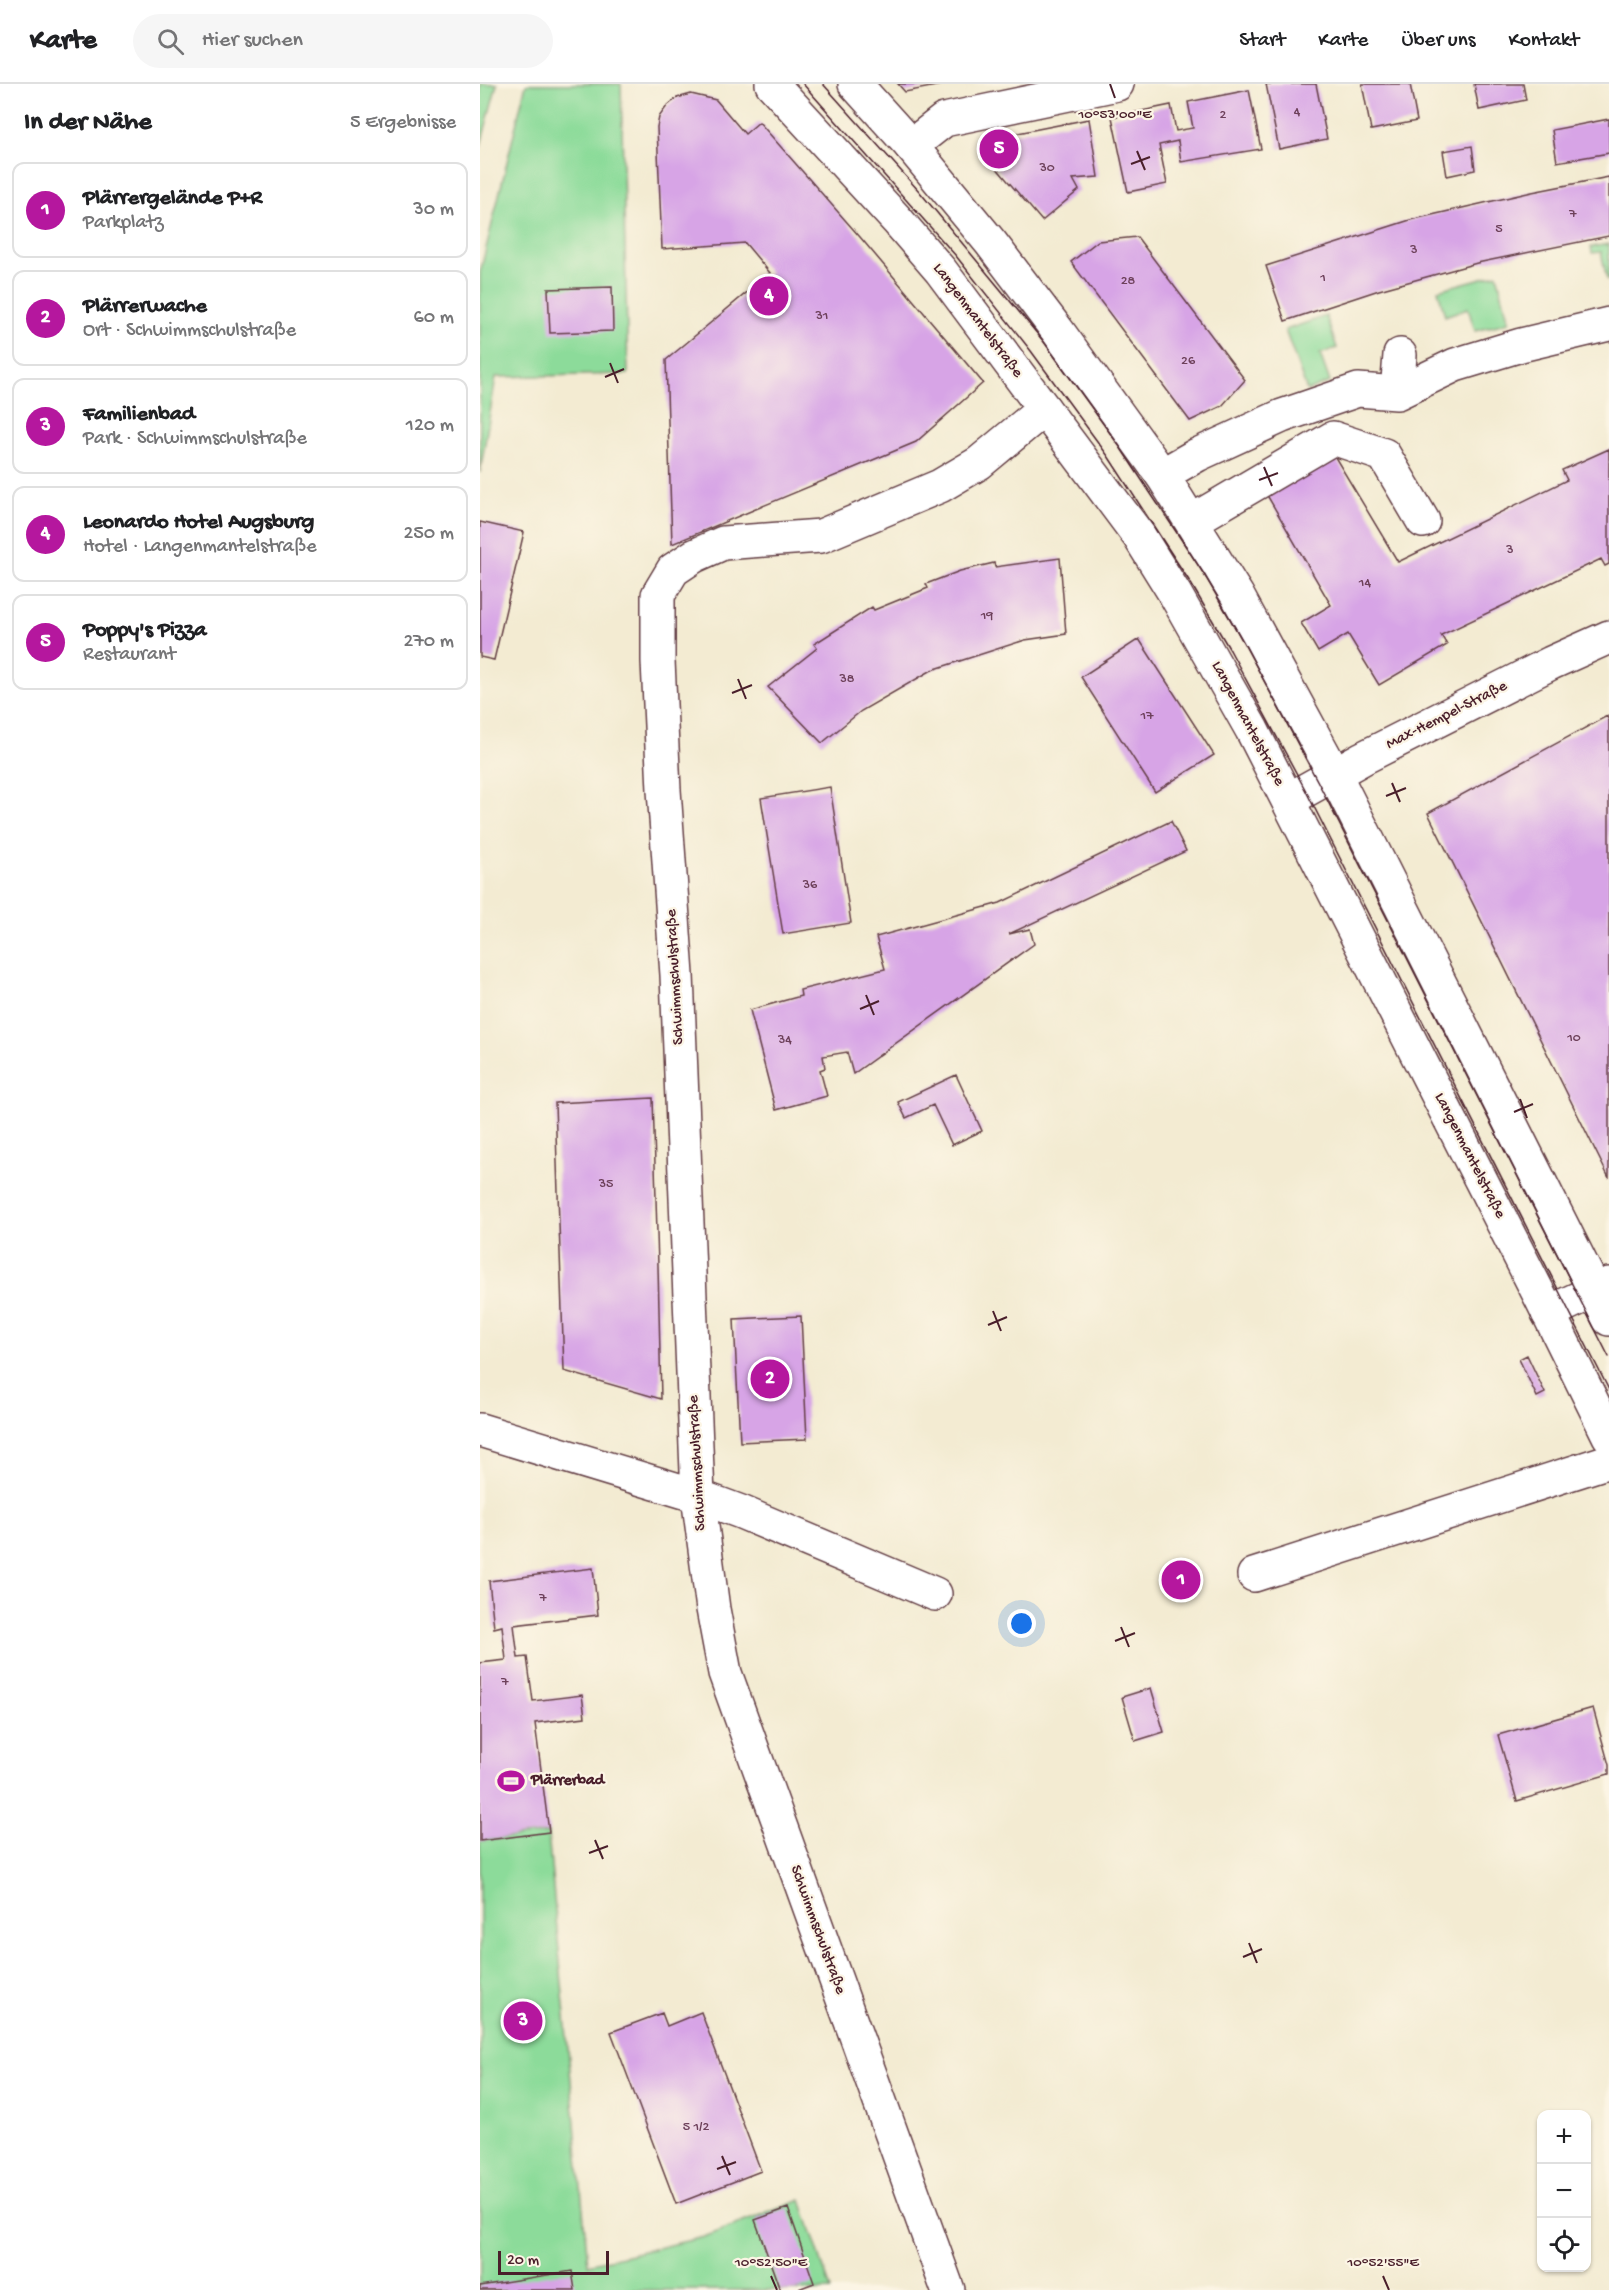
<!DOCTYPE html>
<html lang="de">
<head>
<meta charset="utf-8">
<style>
  :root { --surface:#fff; --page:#f6f6f6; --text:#202124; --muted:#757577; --line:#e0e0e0; --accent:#b5179e }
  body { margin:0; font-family:"Gochi Hand",sans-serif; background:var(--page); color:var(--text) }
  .controls { position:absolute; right:18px; bottom:18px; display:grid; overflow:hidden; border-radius:12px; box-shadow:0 2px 4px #0004 }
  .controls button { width:54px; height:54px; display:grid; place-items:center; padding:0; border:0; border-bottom:2px solid var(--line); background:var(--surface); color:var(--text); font:30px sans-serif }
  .scale { position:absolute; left:18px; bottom:15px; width:111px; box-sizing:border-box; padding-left:6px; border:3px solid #4a1f2b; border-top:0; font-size:16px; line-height:21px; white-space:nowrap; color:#4a1f2b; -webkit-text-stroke:4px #fcf5e5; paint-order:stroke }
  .you { position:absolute; left:542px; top:1540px; width:21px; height:21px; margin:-15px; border:4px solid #fff; border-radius:50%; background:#1a73e8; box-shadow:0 0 0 9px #1a73e833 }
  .badge { display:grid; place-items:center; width:39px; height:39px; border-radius:50%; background:var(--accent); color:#fff; font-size:20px; font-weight:700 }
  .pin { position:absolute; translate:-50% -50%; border:3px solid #fff; box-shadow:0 2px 6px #0006 }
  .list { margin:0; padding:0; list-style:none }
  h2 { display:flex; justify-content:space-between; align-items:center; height:78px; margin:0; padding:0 24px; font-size:26px }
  h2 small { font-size:20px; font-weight:400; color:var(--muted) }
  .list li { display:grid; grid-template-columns:39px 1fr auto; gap:18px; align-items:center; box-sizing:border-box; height:96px; margin:0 12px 12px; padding:0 12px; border:2px solid var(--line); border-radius:12px }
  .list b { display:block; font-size:22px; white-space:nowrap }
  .list p { margin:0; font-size:20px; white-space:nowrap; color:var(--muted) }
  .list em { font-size:20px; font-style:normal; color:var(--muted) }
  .icon { flex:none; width:33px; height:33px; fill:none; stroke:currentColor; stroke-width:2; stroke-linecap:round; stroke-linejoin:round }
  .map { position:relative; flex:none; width:1129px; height:2206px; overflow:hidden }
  header { display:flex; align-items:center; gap:36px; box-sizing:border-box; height:84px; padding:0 30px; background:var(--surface); border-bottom:2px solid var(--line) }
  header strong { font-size:28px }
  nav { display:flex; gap:33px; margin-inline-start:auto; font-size:21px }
  .search { width:420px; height:54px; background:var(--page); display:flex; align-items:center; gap:15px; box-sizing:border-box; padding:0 21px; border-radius:33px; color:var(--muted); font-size:22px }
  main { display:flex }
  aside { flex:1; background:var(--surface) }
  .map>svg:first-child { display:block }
  .green { fill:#8cdb9a; stroke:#6b7d62; stroke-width:1.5 }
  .building { fill:#d7a4e6 }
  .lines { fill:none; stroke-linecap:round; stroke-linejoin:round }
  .minor-casing { stroke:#633e44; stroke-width:36 }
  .major-casing { stroke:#633e44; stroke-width:36 }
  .minor { stroke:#fff; stroke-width:33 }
  .major { stroke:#fff; stroke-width:33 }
  .tram { stroke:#4a1f2b; stroke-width:1.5 }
  .ticks { fill:none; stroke:#4a1f2b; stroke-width:2 }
  .labels { text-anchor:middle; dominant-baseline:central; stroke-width:4.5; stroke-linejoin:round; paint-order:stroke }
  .number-label { font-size:14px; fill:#6d405a }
  .street-label { font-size:16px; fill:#4a1f2b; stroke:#fcf5e5 }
  .poi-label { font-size:16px; font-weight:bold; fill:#4a1f2b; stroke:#fcf5e5; text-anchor:start }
  .ticks-label { font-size:15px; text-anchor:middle; fill:#4a1f2b; stroke:#fcf5e5; stroke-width:4.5; stroke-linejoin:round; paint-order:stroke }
</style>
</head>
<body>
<header>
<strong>Karte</strong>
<div class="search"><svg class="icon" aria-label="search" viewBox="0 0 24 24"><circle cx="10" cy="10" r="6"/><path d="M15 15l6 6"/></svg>Hier suchen</div>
<nav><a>Start</a><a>Karte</a><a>Über uns</a><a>Kontakt</a></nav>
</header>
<main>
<aside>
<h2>In der Nähe<small>5 Ergebnisse</small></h2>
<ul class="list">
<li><span class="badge">1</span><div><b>Plärrergelände P+R</b><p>Parkplatz</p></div><em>30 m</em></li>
<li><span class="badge">2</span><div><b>Plärrerwache</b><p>Ort · Schwimmschulstraße</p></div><em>60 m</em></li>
<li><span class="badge">3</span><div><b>Familienbad</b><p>Park · Schwimmschulstraße</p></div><em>120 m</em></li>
<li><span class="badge">4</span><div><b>Leonardo Hotel Augsburg</b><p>Hotel · Langenmantelstraße</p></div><em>250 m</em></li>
<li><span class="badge">5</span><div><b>Poppy's Pizza</b><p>Restaurant</p></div><em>270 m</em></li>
</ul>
</aside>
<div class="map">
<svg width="1129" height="2206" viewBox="0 0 1129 2206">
  <rect width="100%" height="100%" fill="#fcf5e5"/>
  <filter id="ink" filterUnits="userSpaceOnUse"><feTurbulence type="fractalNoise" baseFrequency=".0167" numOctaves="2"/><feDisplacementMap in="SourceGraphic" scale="12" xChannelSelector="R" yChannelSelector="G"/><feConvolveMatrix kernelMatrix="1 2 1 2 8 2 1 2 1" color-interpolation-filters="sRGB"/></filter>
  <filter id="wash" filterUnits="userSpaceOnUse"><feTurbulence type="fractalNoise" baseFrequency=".008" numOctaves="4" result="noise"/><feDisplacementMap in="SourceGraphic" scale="24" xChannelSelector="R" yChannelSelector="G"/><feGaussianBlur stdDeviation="1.35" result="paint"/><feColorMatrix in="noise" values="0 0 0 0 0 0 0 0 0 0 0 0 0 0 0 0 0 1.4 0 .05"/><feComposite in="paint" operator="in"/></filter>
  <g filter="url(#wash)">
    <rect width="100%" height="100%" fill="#f3ebd2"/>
    <path class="green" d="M 0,0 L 17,0 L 0,64 Z
      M 46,0 L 141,0 L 148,290 L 16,293 L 0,389 L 0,189 Z
      M 1129,160 L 1129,196 L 1127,196 L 1121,168 L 1112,169 L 1111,163 Z
      M 1017,190 L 1029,238 L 995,247 L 988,224 L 965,232 L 958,206 Z
      M 846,232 L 857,264 L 840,270 L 850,298 L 827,307 L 805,246 Z
      M 68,1749 L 108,2180 L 224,2153 L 321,2116 L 351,2206 L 0,2206 L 0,1757 Z"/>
    <g id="blocks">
      <path class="building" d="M 418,0 L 462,0 L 462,1 L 425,8 Z
        M 786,0 L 836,0 L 847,55 L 799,65 Z
        M 882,0 L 930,0 L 937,37 L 891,46 Z
        M 994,0 L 1043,0 L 1046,16 L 999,26 Z
        M 769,6 L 781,65 L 701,78 L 698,57 L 679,61 L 687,100 L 648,108 L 632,33 L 691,21 L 696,47 L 713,44 L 708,18 Z
        M 211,10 L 236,16 L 265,50 L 279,38 L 380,153 L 503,299 L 436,358 L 192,460 L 186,276 L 290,189 L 265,159 L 182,165 L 177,43 L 179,33 L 187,22 L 197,14 Z
        M 609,35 L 618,93 L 593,95 L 599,106 L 562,137 L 509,75 L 517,53 Z
        M 1129,35 L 1129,69 L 1077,78 L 1072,46 Z
        M 992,62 L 995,86 L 967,92 L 963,67 Z
        M 1129,93 L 1129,152 L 997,179 L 899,206 L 805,237 L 786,182 L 930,136 L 1052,108 Z
        M 657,153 L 765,296 L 742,322 L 710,337 L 591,178 L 618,157 Z
        M 132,203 L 133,247 L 70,249 L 68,205 Z
        M 1129,365 L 1129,480 L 1125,482 L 1121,475 L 961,551 L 967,561 L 899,601 L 868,550 L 838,568 L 821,539 L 851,521 L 784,406 L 852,368 L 918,478 L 1087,396 L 1082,386 Z
        M 0,438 L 44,448 L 14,576 L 0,573 Z
        M 580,474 L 586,550 L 545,556 L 452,586 L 381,627 L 342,659 L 288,603 L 337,564 L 334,560 L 392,523 L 394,526 L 448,504 L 446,500 L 480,487 L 514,479 L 515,483 Z
        M 659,555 L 734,671 L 675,708 L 601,593 Z
        M 1127,632 L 1129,637 L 1129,1094 L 948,729 Z
        M 350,703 L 371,839 L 303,850 L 281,714 Z
        M 691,737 L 706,767 L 529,850 L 550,845 L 554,860 L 373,990 L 367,968 L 343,972 L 345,984 L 340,986 L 347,1012 L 296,1026 L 270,926 L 321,912 L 320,906 L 405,885 L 396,853 L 520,819 Z
        M 476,991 L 502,1047 L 472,1061 L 453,1021 L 426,1034 L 418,1018 Z
        M 173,1014 L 178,1182 L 181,1315 L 84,1287 L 75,1019 Z
        M 321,1232 L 327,1355 L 260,1358 L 254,1235 Z
        M 1047,1271 L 1065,1309 L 1057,1313 L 1039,1275 Z
        M 113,1484 L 118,1531 L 34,1541 L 38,1574 L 47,1573 L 53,1617 L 102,1611 L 105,1633 L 55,1639 L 69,1748 L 0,1757 L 0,1579 L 26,1576 L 22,1542 L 14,1544 L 9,1497 Z
        M 671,1604 L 684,1648 L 655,1657 L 642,1613 Z
        M 1113,1624 L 1129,1681 L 1129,1690 L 1037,1717 L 1018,1651 Z
        M 221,1928 L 281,2087 L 196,2120 L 131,1948 L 182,1929 L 187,1942 Z
        M 308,2124 L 334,2199 L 316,2206 L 300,2206 L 275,2136 Z
        M 92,2187 L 95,2206 L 0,2206 L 0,2202 Z"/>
    </g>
  </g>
  <g filter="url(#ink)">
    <use href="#blocks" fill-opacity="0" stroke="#633e44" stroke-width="1.5"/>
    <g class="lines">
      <defs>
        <path id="minor" d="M 431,62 L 464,36 L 637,0
          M 917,309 L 920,271
          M 682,391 L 717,371 L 802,332 L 878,306 L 917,309 L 975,281 L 1041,261 L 1129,240
          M 712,437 L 853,354 L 904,371 L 943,437
          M 808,716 L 883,674 L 1071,579 L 1129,553
          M 1068,1229 L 1129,1200
          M 0,1346 L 218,1412 L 261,1428 L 455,1510
          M 774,1491 L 1129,1377
          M 468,2206 L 245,1589 L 233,1525 L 218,1412 L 197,891 L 184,706 L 178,577 L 178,511 L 193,486 L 214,472 L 243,459 L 341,452 L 460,402 L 499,379 L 564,325"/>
        <path id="major" d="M 292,0 L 417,136 L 461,187 L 659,452 L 695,510 L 772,646 L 1061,1214 L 1129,1352
          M 375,0 L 431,62 L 511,159 L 577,246 L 682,391 L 757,511 L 855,691 L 1129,1235"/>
      </defs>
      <use href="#minor" class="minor-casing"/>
      <use href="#major" class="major-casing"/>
      <use href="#minor" class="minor"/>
      <use href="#major" class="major"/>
      <path class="tram" d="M 323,0 L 476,172 L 551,267 L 628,372 L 710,498 L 750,566 L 826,707 L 1129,1306
        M 343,0 L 439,107 L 564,258 L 640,363 L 724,490 L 764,559 L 839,700 L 1129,1273"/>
    </g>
  </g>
  <path class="ticks" d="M 630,0 L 635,14M 657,67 L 665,86M 651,80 L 670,73M 130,279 L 138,299M 125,293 L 144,285M 784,383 L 792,402M 779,396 L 798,389M 258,595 L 266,615M 252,609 L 272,601M 912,699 L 920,718M 906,712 L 926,704M 386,911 L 394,931M 380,925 L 399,917M 1040,1015 L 1047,1034M 1034,1028 L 1053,1020M 513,1227 L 521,1247M 508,1241 L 527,1233M 641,1543 L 649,1563M 635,1557 L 655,1549M 115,1756 L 123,1775M 109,1769 L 128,1762M 769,1859 L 777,1879M 763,1873 L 782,1865M 242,2072 L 250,2091M 237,2085 L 256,2078M 291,2192 L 297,2206M 903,2192 L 909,2206"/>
  <defs>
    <symbol id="stadium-bare" viewBox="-9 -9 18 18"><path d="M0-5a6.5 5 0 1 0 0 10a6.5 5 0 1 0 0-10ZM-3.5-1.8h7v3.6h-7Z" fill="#b5179e" stroke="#fcf5e5" stroke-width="2.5" paint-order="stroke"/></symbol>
  </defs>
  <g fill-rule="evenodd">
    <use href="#stadium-bare" x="12" y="1678" width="38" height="38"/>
  </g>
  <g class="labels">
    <g class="number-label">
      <text x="817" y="28">4</text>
      <text x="743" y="31">2</text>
      <text x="567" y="84">30</text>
      <text x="1093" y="130">7</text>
      <text x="1019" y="145">5</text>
      <text x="934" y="166">3</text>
      <text x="843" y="194">1</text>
      <text x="648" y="197">28</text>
      <text x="342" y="232">31</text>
      <text x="708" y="277">26</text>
      <text x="1030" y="466">3</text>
      <text x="885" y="499">14</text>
      <text x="507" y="532">19</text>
      <text x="367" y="595">38</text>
      <text x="667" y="632">17</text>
      <text x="330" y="801">36</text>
      <text x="1094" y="954">10</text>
      <text x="305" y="956">34</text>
      <text x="126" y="1100">35</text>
      <text x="63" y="1514">7</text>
      <text x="25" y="1598">7</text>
      <text x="216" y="2043">5 1/2</text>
    </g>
    <g class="street-label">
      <text transform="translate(497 237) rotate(53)">Langenmantelstraße</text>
      <text transform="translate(967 632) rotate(-27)">Max-Hempel-Straße</text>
      <text transform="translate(767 640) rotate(62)">Langenmantelstraße</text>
      <text transform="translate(196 893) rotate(-93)">Schwimmschulstraße</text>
      <text transform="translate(989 1072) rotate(63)">Langenmantelstraße</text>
      <text transform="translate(218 1379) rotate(-93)">Schwimmschulstraße</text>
      <text transform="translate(337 1846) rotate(70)">Schwimmschulstraße</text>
    </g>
    <g class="poi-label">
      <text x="51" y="1697">Plärrerbad</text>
    </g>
  </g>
  <g class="ticks-label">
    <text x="635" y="34">10°53'00"E</text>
    <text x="291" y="2182">10°52'50"E</text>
    <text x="903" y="2182">10°52'55"E</text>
  </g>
</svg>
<div class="controls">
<button>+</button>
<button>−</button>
<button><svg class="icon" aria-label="locate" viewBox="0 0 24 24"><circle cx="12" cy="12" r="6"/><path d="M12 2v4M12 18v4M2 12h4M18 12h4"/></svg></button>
</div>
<div class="scale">20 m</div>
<div class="you"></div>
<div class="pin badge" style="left:701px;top:1496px">1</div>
<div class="pin badge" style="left:290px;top:1295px">2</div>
<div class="pin badge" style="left:43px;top:1937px">3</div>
<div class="pin badge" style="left:289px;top:212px">4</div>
<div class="pin badge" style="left:519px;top:65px">5</div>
</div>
</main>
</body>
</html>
